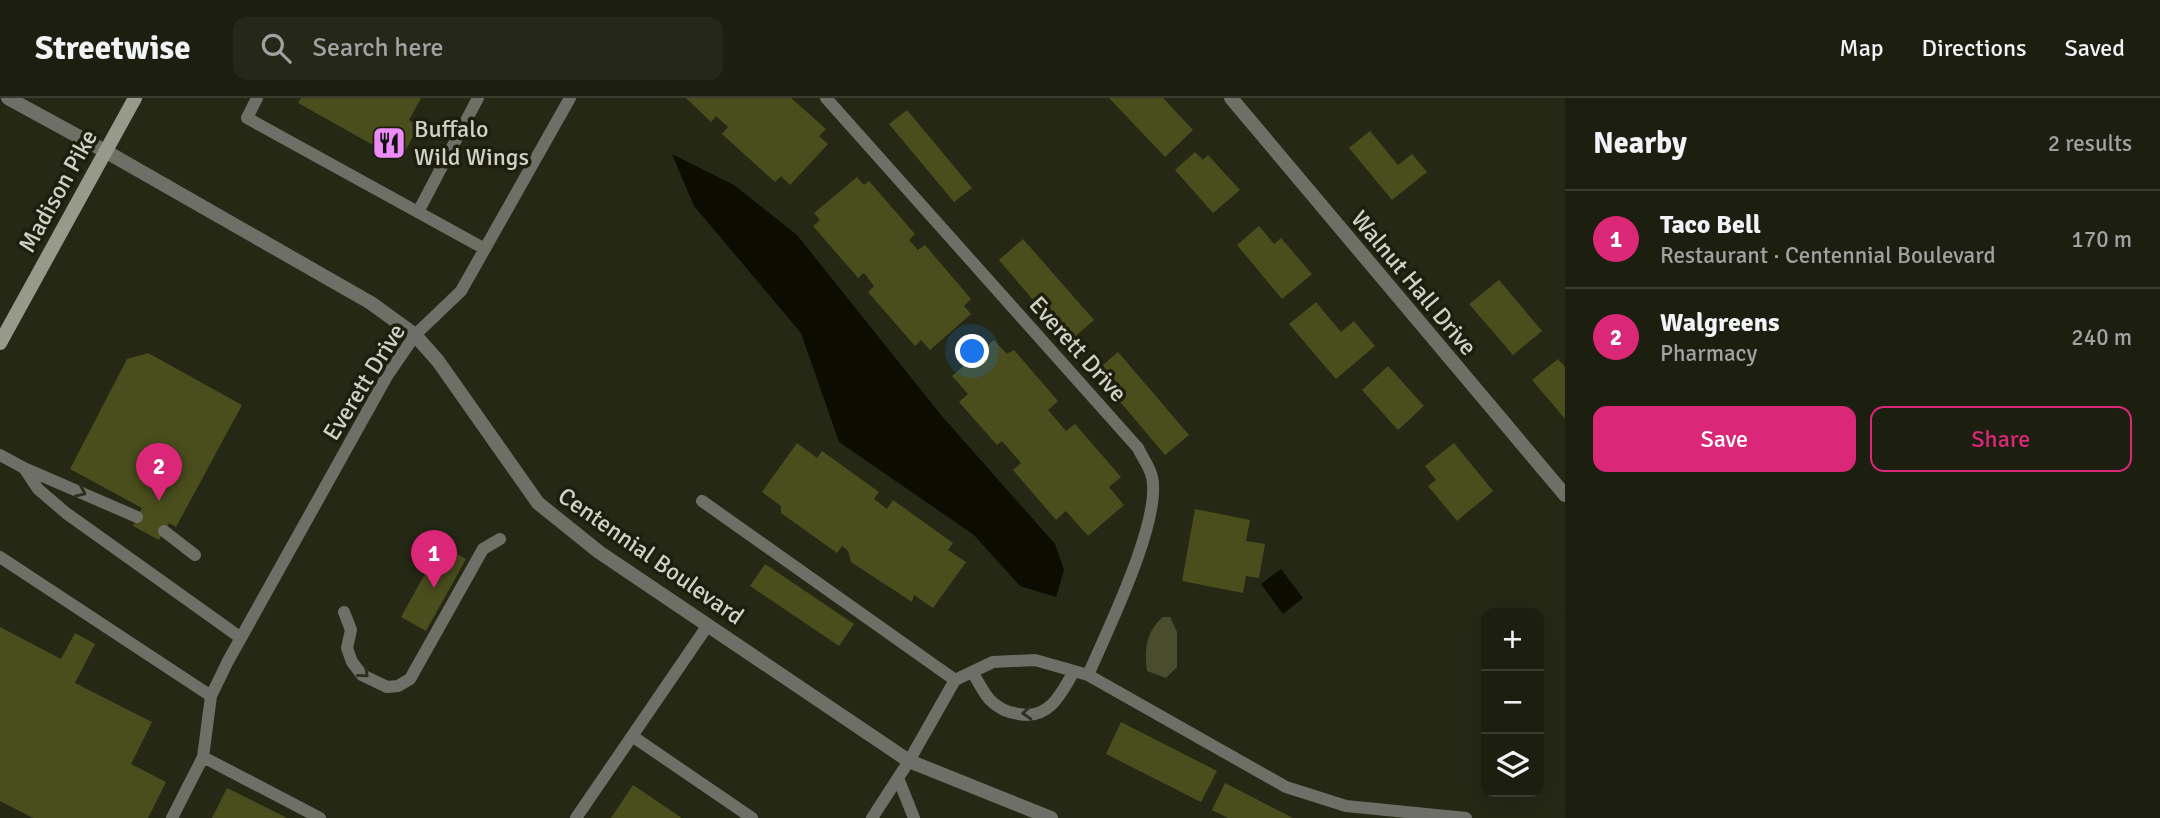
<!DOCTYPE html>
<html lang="en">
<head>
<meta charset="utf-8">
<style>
  :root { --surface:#1c1e10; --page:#252719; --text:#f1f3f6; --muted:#a0a29f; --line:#3a3c30; --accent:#db2777 }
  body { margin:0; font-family:Signika,sans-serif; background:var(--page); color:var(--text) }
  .controls { position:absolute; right:21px; bottom:21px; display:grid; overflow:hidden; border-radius:14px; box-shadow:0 7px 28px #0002 }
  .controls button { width:63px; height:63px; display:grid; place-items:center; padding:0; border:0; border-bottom:2px solid var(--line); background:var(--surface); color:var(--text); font:35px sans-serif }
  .you { position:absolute; left:973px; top:254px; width:24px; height:24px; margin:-18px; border:5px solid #fff; border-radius:50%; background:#1a73e8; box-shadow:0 0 0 10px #1a73e833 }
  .badge { display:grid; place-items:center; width:46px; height:46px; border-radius:50%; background:var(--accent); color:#fff; font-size:23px; font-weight:700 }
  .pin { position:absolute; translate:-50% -58px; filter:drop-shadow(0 2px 4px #0008) }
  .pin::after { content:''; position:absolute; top:37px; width:24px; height:21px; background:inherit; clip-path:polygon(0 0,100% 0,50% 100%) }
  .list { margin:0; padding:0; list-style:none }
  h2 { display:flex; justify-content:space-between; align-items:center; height:91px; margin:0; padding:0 28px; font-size:30px }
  h2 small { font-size:23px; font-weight:400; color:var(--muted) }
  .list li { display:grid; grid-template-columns:46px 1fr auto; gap:21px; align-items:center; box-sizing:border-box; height:98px; padding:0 28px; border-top:2px solid var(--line) }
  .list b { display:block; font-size:26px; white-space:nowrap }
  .list p { margin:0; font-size:23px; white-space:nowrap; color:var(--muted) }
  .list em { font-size:23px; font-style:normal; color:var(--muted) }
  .actions { display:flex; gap:14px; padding:21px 28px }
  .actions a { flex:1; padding:16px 0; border:2px solid var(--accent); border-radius:14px; text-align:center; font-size:24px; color:var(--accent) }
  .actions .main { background:var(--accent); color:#fff }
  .icon { flex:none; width:38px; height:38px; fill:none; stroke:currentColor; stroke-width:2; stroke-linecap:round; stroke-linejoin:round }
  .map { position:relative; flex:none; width:1565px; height:720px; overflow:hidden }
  header { display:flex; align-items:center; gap:42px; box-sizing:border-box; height:98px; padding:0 35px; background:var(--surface); border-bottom:2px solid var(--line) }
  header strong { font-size:33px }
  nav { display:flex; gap:38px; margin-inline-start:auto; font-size:24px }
  .search { width:490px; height:63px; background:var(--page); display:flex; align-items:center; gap:18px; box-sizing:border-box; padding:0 24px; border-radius:14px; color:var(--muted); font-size:26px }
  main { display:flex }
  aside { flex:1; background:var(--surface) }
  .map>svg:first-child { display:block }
  .green { fill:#494c2d }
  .water { fill:#0c0d00 }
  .building { fill:#4a4e1d }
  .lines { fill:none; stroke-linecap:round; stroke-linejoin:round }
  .lane { stroke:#6e7067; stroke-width:12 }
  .street { stroke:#6e7067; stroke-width:14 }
  .secondary { stroke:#97998b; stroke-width:14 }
  .oneway { stroke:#2d2e1f }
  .labels { text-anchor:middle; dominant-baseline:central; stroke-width:7; stroke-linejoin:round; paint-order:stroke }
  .poi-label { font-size:24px; fill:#d1d2c7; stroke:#1d1e0d; text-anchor:start }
  .street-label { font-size:24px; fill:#d1d2c7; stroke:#1d1e0d }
</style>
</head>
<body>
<header>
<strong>Streetwise</strong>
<div class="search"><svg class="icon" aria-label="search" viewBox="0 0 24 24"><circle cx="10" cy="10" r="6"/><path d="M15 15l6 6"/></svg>Search here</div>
<nav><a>Map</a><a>Directions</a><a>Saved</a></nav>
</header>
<main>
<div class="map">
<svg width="1565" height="720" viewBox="0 0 1565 720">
  <rect width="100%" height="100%" fill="#262816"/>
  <path class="green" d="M 1163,519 L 1170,519 L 1177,534 L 1177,569 L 1166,580 L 1147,573 C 1144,552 1146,533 1163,519 Z"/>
  <path class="water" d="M 672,56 L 734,87 L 797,137 L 941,317 L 1055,446 L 1064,472 L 1056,499 L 1020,488 L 974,437 L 839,344 L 801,235 L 694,108 Z
    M 1281,471 L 1303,500 L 1283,516 L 1261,486 Z"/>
  <path class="building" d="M 301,0 L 421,0 L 409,22 L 419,28 L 400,62 L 298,5 Z
    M 686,0 L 791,0 L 826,31 L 819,38 L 828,46 L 790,87 L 781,78 L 775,84 L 722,36 L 728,29 L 716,18 L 711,24 Z
    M 1109,0 L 1163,0 L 1193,32 L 1165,59 Z
    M 907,12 L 972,90 L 954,104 L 889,26 Z
    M 1370,33 L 1398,67 L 1412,56 L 1427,74 L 1392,102 L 1349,50 Z
    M 1195,54 L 1203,62 L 1208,57 L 1240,92 L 1213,115 L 1175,72 Z
    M 857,79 L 864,87 L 869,83 L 915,136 L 909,142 L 918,152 L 925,147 L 971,201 L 964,208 L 971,216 L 930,252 L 921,242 L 915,248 L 868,194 L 874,188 L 864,175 L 858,180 L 813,128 L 820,122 L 814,115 Z
    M 1259,128 L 1274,146 L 1281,140 L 1312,176 L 1282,201 L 1237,147 Z
    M 1023,141 L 1094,222 L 1069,244 L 999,162 Z
    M 1499,182 L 1542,233 L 1513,257 L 1469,206 Z
    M 1316,204 L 1341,234 L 1354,223 L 1375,248 L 1336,281 L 1289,226 Z
    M 994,242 L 1007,256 L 1014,252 L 1058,303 L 1048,312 L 1066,333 L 1075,326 L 1121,379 L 1109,389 L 1124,407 L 1088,438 L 1066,413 L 1056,422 L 1013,372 L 1021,365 L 1002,343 L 997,347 L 959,304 L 968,296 L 952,278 Z
    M 1118,254 L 1189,337 L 1165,357 L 1095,274 Z
    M 148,255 L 242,307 L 176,429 L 169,425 L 159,442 L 133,428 L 142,410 L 70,371 L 127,261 Z
    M 1558,261 L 1565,269 L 1565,321 L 1532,282 Z
    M 1388,268 L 1424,308 L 1398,332 L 1362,292 Z
    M 797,345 L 817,360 L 822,353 L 879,394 L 874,401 L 887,411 L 893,402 L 953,445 L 948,452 L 966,464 L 933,510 L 914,497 L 912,504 L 851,464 L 848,453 L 842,448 L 837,455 L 781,415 L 781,408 L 762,394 Z
    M 1454,345 L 1493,393 L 1457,423 L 1428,388 L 1436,382 L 1425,368 Z
    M 1195,411 L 1250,422 L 1246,443 L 1265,446 L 1259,480 L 1246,478 L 1243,495 L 1182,483 Z
    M 441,447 L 466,461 L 426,533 L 401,519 Z
    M 765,466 L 854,526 L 839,548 L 750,488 Z
    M 0,529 L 61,561 L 75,535 L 95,546 L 75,585 L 152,624 L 131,666 L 166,684 L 148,720 L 33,720 L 0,703 Z
    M 1121,624 L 1217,673 L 1201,704 L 1106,656 Z
    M 1225,685 L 1293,720 L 1228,720 L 1212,712 Z
    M 633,687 L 682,720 L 611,720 Z
    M 227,690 L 287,720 L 212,720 Z"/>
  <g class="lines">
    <path class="lane" d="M 257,0 L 247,20 L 485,151
      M 826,0 L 1138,350 C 1142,359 1150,369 1152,379 C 1162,422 1107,533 1088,577
      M 418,114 L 478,0
      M 0,357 L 24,370 L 137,419
      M 24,370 L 38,391 L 66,415 L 241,540
      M 702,403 L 955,582
      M 164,433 L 195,457
      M 0,459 L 211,598
      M 344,514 L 351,532 L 347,550 L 352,564 L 362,577 L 387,589 L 398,588 L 410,581 L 483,451 L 500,441
      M 972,574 C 978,583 983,594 990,602 C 998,610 1008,615 1019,616 C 1049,622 1061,596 1074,573
      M 632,638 L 752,720
      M 203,659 L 320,720
      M 898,680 L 914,720
      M 172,720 L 203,659 L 211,598 L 228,563 L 387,278 L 415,237 L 461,193 L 570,0
      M 576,720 L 708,527
      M 872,720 L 909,663 L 955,582 L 993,564 L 1035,562 L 1088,577 L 1286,689 L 1346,708 L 1466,720"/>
    <path class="street" d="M 8,0 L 105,53 L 371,205 L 415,237 L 438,263 L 538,405 L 599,454 L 909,663 L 1051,720
      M 1231,0 L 1565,397"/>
    <path class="secondary" d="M 0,245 L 135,0"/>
  </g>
  <defs><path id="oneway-chevron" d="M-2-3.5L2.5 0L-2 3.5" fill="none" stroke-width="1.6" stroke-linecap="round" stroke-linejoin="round" transform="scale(1.75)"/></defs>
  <g class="oneway">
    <use href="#oneway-chevron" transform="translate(81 394) rotate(24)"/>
    <use href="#oneway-chevron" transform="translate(364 575) rotate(40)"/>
    <use href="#oneway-chevron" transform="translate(1027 615) rotate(177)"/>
  </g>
  <defs>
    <symbol id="restaurant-square" viewBox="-11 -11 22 22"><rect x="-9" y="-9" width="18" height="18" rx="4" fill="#ed8cf9" stroke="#1d1e0d"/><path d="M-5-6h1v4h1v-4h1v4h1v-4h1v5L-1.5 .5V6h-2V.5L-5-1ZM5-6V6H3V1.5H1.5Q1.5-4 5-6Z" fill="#111"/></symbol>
  </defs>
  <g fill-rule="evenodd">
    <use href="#restaurant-square" x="370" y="26" width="38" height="38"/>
  </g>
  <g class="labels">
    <g class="poi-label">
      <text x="414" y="31">Buffalo<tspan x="414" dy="28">Wild Wings</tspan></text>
    </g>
    <g class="street-label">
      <text transform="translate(58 93) rotate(-61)">Madison Pike</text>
      <text transform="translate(1414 185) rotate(50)">Walnut Hall Drive</text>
      <text transform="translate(1078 251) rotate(48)">Everett Drive</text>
      <text transform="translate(364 284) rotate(-58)">Everett Drive</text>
      <text transform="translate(651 458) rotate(35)">Centennial Boulevard</text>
    </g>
  </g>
</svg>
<div class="controls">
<button>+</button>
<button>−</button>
<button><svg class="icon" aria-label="layers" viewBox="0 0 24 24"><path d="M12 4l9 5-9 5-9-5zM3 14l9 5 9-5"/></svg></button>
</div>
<div class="you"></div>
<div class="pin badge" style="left:434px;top:490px">1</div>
<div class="pin badge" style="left:159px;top:403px">2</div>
</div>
<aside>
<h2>Nearby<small>2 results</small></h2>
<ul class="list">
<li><span class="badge">1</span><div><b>Taco Bell</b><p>Restaurant · Centennial Boulevard</p></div><em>170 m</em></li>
<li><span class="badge">2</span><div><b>Walgreens</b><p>Pharmacy</p></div><em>240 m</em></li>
</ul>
<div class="actions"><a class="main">Save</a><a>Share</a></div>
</aside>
</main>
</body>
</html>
